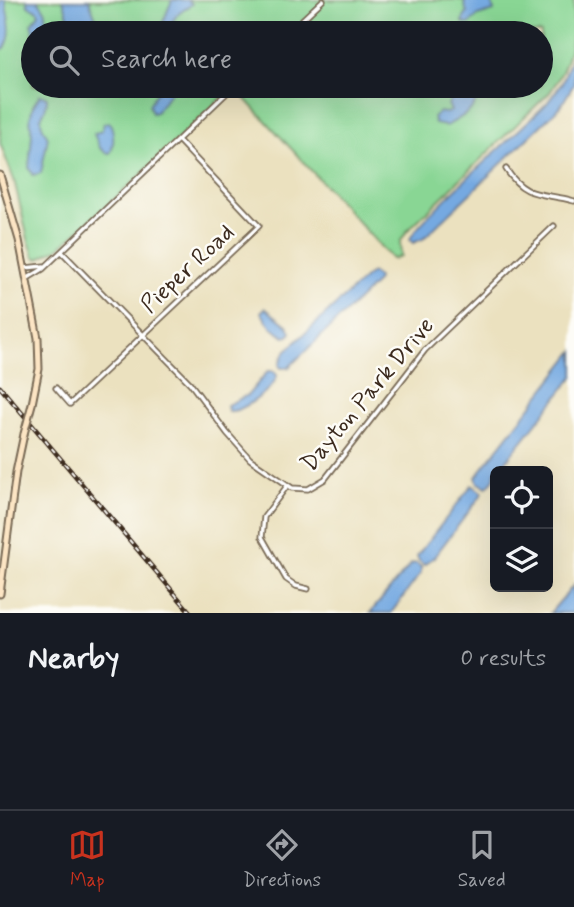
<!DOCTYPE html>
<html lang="en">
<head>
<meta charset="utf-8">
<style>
  :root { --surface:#171b24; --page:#242831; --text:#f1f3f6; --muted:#9ea1a6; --line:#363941; --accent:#c8321e }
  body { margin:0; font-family:Mynerve,sans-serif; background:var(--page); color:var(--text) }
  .controls { position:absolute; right:21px; bottom:21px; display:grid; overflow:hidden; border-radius:10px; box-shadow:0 7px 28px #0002 }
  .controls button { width:63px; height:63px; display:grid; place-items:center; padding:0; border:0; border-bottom:2px solid var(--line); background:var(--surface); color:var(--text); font:35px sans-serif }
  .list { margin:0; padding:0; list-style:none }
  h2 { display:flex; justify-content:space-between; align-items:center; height:91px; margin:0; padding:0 28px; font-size:30px }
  h2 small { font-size:23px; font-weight:400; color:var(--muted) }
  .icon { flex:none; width:38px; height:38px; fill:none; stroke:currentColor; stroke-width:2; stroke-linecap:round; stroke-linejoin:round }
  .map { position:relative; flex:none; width:574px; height:613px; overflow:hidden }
  .search { position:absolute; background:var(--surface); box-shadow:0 7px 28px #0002; left:21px; right:21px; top:21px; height:77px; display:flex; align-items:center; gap:18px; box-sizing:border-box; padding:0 24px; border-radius:38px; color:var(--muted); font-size:26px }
  .sheet { height:196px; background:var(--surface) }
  nav { display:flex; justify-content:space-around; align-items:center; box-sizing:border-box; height:98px; border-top:2px solid var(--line); background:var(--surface); font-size:19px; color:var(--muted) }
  nav a { display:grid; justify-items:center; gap:4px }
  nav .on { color:var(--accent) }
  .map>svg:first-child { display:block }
  .green { fill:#89d694; stroke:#628059; stroke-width:2; fill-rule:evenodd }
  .water { fill:#74a9e1; stroke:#586a80; stroke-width:2 }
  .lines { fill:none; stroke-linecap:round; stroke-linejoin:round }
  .minor-casing { stroke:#796a56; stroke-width:7 }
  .secondary-casing { stroke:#796a56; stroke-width:9 }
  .minor { stroke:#fff; stroke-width:3.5 }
  .secondary { stroke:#fce5c4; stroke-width:5 }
  .rail-casing { stroke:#3b2a1e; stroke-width:4.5 }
  .rail { stroke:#fdfcf7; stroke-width:2; stroke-dasharray:5; stroke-linecap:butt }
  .secondary-bridge-casing { stroke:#796a56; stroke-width:9; stroke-linecap:butt }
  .secondary-bridge { stroke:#fce5c4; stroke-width:5 }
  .labels { text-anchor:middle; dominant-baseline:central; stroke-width:5; stroke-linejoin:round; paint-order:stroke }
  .street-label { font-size:24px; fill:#3b2a1e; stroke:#fdfcf7 }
</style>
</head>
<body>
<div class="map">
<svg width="574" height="613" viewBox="0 0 574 613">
  <rect width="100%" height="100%" fill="#fdfcf7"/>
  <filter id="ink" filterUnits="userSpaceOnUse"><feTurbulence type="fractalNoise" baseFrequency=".0143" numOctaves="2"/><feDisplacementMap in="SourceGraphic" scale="14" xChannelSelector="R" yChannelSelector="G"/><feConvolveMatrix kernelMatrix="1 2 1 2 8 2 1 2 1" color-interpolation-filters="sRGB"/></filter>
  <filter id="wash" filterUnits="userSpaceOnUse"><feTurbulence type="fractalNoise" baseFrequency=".00686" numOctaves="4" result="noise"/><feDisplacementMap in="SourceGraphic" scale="28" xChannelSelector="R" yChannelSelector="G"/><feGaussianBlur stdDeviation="1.57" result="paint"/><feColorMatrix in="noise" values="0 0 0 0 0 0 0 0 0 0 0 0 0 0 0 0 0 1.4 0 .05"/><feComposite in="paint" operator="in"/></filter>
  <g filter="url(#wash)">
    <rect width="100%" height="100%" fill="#ebe1bf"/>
    <path class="green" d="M 0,0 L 574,0 C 574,35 571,63 550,92 L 407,231 L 400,242 L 401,256 L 392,259 L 234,86 L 137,179 L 59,248 L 38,259 L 34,256 L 28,239 L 14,180 L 0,143 ZM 33,33 L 541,33 L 541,86 L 33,86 Z"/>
    <path class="water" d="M 0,0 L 5,0 C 8,17 14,33 5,48 L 0,50 Z
      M 27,0 L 38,0 L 46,12 L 45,33 L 34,33 L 31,24 L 39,14 L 37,10 L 28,6 Z
      M 63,0 L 89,0 L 97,22 L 106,33 L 79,33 L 71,26 Z
      M 172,0 L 188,0 L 192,4 L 177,15 L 165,32 L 161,27 Z
      M 466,0 L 491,0 L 494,11 L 478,16 L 469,24 L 465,24 L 462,21 L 467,13 L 464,3 Z
      M 574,51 L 574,84 L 560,107 L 423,239 L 413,243 L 410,240 C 411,225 528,124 547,103 L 562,83 Z
      M 160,86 L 175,86 L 156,112 L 152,113 L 149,105 Z
      M 462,90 C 494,100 461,118 446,126 L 435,124 L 433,117 L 439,112 L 446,113 L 451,111 L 448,104 L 454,95 Z
      M 40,95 L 47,97 C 48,118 32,112 48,137 L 41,173 L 33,175 L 29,168 L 32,135 L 30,119 L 33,106 Z
      M 109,122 C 114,129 115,145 110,153 L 106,153 L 100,148 L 94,134 L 102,130 L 104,123 Z
      M 372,273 L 378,278 L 377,282 L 288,368 L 281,368 L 279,365 L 285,352 L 367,276 Z
      M 265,308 L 288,326 L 291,332 L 289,336 L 285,337 C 275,332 266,321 261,312 Z
      M 574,351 L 574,376 L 498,471 L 495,471 L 494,479 L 487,487 L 478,483 L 476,477 Z
      M 268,371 L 273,371 L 277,375 C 275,388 242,413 228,411 L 227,405 L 248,395 Z
      M 472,485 L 482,492 L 480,497 L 434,557 L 424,565 L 419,561 L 417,556 Z
      M 416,563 L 421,567 L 421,573 L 391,613 L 370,613 L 411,564 Z
      M 574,585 L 574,613 L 550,613 L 573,586 Z"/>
  </g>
  <g filter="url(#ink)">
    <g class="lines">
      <defs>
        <path id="minor" d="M 288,33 L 323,0
          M 506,169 C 526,200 543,192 574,201
          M 62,252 L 190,383 L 227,433 L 250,459 L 292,488 L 308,489 L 325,479 L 425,350 L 554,226
          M 25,268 L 44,266
          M 28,278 L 43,269 L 234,86
          M 56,388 L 70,404 L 259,226 L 178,140
          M 287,486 L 264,517 L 262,537 L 286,579 L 296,586 L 308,589"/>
        <path id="secondary" d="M 0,175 L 19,240 L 38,338 L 39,369 L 32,404
          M 0,594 L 16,472 L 24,434"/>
      </defs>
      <use href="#minor" class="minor-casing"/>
      <use href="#secondary" class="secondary-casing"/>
      <use href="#minor" class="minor"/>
      <use href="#secondary" class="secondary"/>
      <defs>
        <path id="rail" d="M 0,387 L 191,613"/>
      </defs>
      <use href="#rail" class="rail-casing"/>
      <use href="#rail" class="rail"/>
      <defs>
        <path id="secondary-bridge" d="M 24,434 L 32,404"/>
      </defs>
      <use href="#secondary-bridge" class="secondary-bridge-casing"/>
      <use href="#secondary-bridge" class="secondary-bridge"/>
    </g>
  </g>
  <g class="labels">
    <g class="street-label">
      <text transform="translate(188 269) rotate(-43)">Pieper Road</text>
      <text transform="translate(368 395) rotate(-50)">Dayton Park Drive</text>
    </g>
  </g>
</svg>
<div class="controls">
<button><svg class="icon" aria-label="locate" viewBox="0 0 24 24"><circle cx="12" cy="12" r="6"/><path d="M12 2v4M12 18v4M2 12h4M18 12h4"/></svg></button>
<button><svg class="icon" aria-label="layers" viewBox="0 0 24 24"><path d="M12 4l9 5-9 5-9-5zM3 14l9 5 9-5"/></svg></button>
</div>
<div class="search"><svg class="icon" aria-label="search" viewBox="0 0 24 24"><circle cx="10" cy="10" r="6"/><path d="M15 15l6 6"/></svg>Search here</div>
</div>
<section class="sheet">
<h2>Nearby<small>0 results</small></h2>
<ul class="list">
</ul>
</section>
<nav>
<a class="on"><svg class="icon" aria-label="map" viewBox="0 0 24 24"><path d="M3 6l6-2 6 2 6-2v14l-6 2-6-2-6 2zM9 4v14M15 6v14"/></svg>Map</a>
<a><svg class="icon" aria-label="directions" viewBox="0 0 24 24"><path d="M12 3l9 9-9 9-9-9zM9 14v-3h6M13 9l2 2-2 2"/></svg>Directions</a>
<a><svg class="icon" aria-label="saved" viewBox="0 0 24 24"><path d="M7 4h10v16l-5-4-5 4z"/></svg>Saved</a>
</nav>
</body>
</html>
